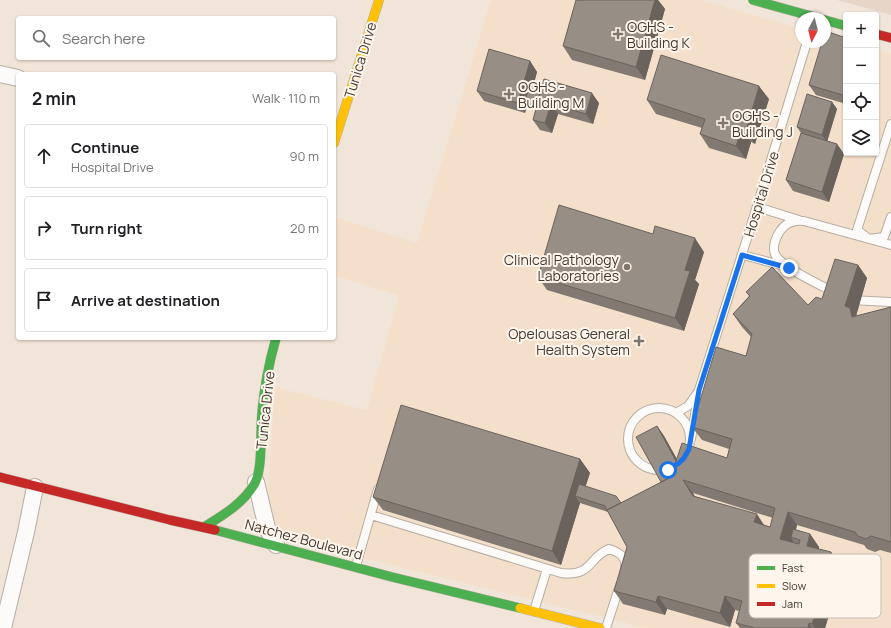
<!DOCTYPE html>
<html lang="en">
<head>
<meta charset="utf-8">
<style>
  :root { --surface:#fff; --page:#f6f6f6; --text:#202124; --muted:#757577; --line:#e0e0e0 }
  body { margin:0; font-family:Manrope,sans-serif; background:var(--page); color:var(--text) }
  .controls { position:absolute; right:12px; top:12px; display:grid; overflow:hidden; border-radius:4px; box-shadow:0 1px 3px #0004 }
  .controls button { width:36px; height:36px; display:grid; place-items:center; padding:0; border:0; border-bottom:1px solid var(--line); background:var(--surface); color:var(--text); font:20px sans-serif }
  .compass { position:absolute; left:795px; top:12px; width:36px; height:36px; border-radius:50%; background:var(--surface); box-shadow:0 1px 3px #0004; rotate:187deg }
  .stop { position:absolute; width:12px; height:12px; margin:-9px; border:3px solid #1a73e8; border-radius:50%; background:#fff }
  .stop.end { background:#1a73e8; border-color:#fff; box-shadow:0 1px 4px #0008 }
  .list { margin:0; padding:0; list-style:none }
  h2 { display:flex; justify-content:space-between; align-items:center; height:52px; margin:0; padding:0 16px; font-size:17px }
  h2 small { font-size:13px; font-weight:400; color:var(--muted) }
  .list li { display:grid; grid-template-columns:26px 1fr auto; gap:12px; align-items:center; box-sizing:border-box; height:64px; margin:0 8px 8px; padding:0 8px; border:1px solid var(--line); border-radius:4px }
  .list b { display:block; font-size:15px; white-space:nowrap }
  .list p { margin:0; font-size:13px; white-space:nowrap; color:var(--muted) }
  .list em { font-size:13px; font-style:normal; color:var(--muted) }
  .icon { flex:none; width:22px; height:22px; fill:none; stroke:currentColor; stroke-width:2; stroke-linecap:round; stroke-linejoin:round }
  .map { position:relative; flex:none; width:891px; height:628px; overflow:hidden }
  .search { position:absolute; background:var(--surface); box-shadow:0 1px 3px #0004; left:16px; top:16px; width:320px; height:44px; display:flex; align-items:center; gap:10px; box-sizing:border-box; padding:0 14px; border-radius:4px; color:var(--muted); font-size:15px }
  .panel { position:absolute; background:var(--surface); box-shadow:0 1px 3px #0004; left:16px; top:72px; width:320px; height:268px; border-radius:4px }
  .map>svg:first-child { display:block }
  .built { fill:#f4e0ca }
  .education { fill:#e7d5c8 }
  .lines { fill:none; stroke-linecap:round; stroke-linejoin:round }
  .lane-casing { stroke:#b6ada3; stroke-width:10 }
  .street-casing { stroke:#b6ada3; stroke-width:18 }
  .fast-casing { stroke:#b6ada3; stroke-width:10 }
  .slow-casing { stroke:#b6ada3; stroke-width:10 }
  .jam-casing { stroke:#b6ada3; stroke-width:10 }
  .lane { stroke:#fdfbf9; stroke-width:8 }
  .street { stroke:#fdfbf9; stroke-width:16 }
  .fast { stroke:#4caf50; stroke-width:9 }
  .slow { stroke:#ffc107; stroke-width:9 }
  .jam { stroke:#c62828; stroke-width:9 }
  .wall { fill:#827a72; fill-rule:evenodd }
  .shaded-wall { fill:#6a635d }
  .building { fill:#978e85; stroke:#6a635d; fill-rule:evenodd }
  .route { stroke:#1a73e8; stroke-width:5 }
  .poi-dot { fill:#80766b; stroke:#fef5ec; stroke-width:1.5 }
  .labels { text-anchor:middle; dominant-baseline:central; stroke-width:4; stroke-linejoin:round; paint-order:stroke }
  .poi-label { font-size:14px; fill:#433a31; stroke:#fef5ec; text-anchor:start }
  .street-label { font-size:14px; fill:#433a31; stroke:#fef5ec }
  .key { fill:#fef5ec; stroke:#c6bdb4; stroke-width:1 }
  .key-label { font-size:11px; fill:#433a31 }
</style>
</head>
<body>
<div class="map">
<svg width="891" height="628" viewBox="0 0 891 628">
  <rect width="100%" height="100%" fill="#f0e5d8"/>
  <path class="built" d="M 491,0 L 701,0 L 801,29 L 801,42 L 846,41 L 846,153 L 876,153 L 876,50 L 891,54 L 891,628 L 647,628 L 306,544 L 279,530 L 272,520 L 269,510 L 268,495 L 275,387 L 367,410 L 399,296 L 334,275 L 334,217 L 417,243 Z"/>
  <path class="education" d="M 837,0 L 891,0 L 891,15 Z"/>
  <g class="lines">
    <defs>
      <path id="lane" d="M 891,124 L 857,230 L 869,239 L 884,237 L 891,217
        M 757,207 L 799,220
        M 743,255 L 784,266
        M 834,292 C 820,285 781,267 775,254 C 772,247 776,237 780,231 C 786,222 794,220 804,221 L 891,245
        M 850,300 L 891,302
        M628 439a31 31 0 1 1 62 0a31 31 0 1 1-62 0Z
        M 676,413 L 688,406 L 698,392
        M 691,439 L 699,390 L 750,229 L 807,42
        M 371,515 L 561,573 C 593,577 588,557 609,549 C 619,552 627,557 625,568
        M 356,566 L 378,489
        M 534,611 L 547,569
        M 606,628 L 620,585"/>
      <path id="street" d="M 0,74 L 18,78
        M 256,482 L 267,528 L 276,545
        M 3,628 L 26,532 L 35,487"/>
      <path id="fast" d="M 753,0 L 818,18
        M 825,20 L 846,26
        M 204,527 C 222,516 244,503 255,483 C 263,468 260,432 262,413 C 264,388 269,363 276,338
        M 215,530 L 392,577 L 520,608"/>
      <path id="slow" d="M 334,143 L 379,0
        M 520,608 L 600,628"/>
      <path id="jam" d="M 876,34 L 891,38
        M 0,477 L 170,520 L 215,530"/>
    </defs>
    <use href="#lane" class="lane-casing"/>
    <use href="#street" class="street-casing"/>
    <use href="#fast" class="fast-casing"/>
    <use href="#slow" class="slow-casing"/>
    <use href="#jam" class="jam-casing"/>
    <use href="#lane" class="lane"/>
    <use href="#street" class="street"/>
    <use href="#fast" class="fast"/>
    <use href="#slow" class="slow"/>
    <use href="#jam" class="jam"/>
  </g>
  <path class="wall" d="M 576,0 L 658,0 L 665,9 L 645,80 L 572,60 L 563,46 Z
    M 846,38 L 846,104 L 816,95 L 809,85 Z
    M 530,61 L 537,72 L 534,84 L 599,103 L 593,124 L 558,114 L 552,133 L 540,130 L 533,120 L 536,108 L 527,105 L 525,113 L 484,101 L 477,91 Z
    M 769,99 L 755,144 L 751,142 L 746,159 L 709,148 L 700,134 L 702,128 L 656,114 L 647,100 Z
    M 832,102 L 837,109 L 827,141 L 837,144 L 844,154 L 829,202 L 793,191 L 786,180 L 801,133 L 797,127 Z
    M 704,252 L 695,280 L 699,284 L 684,331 L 547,290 L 538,277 Z
    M 858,265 L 867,278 L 856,316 L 891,307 L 891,553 L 880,550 L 875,552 L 867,549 L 864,545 L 797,525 L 796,530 L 810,534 L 819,547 L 819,549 L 831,552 L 840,566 L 827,609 L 829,615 L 825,628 L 740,628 L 736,623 L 739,611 L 735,610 L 730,627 L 667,609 L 665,615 L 623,604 L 614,591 L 627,547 L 608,512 L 580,503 L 561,565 L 383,510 L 373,497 L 580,459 L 590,473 L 585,486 L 621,503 L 661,482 L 657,426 L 664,436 L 677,459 L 727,458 L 729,449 L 702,440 L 692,427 L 746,356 L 751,337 L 742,327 L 733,314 L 749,296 L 746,292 L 808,305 L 822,299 ZM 693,493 L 773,518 L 770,527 L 764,525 L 695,497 Z"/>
  <path class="shaded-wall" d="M 655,0 L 658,0 L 665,9 L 645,80 L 636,67 Z
    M 530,61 L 537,72 L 528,103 L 525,102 L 527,105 L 525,113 L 518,103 Z
    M 759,86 L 769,99 L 755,144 L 746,131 Z
    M 592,93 L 599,103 L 593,124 L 586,114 Z
    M 832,102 L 837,109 L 827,142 L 822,135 Z
    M 551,104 L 558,114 L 552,133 L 545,123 Z
    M 742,129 L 751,142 L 746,159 L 736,146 Z
    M 837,144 L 844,154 L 829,202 L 822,192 Z
    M 695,238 L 704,252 L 695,280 L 699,284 L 684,331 L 675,318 L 685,270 Z
    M 858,265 L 867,278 L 856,316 L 852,317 L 845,306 Z
    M 657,426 L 664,436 L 685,474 L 683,480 L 693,493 L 702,510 L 693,496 L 683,480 Z
    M 580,459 L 590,473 L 582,498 L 575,496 L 580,503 L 561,565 L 552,551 Z
    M 788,512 L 797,525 L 793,538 L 791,537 L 793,540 L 789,552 L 780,539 Z
    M 757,514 L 766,528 L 754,522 Z
    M 810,534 L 819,547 L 816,559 L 807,546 Z
    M 831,552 L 840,566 L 827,609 L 829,615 L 825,628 L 815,628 L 812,624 L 818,596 Z
    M 658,596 L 667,609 L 665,615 L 656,602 Z
    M 725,596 L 735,610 L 730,627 L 720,613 Z
    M 809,623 L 812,628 L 808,628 Z"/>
  <path class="building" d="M 576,0 L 655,0 L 636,67 L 563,46 Z
    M 826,31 L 846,38 L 846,96 L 809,85 L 822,42 L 825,42 L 825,34 Z
    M 489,49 L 530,61 L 518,103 L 477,91 Z
    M 661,55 L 759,86 L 746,131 L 742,129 L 736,146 L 700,134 L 705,119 L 647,100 Z
    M 544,79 L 592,93 L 586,114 L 551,104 L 545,123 L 533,120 Z
    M 530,83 L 542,86 L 537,105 L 525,102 Z
    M 807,94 L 832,102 L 822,135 L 797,127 Z
    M 801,133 L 837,144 L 822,192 L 786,180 Z
    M 559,205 L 653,234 L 655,226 L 695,238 L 685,270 L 690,271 L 675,318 L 538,277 Z
    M 835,259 L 858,265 L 845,306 L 850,308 L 852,317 L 891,307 L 891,542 L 871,536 L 866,539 L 858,536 L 855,532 L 788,512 L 780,539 L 799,544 L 800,540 L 791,537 L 793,529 L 810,534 L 807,546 L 831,552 L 818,596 L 820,602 L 812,624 L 809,623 L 808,628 L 755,628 L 736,623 L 742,601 L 725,596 L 720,613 L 658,596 L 656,602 L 614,591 L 627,547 L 607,510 L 671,477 L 682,443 L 727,458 L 732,439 L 692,427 L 716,347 L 746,356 L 752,334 L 733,314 L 750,296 L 746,292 L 772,267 L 808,305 L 816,297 L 822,299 ZM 683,480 L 775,508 L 770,527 L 754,522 L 757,514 L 693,496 Z
    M 401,405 L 580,459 L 552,551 L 373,497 Z
    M 657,426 L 676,461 L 671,477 L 661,482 L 636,437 Z
    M 579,484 L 616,496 L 621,503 L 607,510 L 605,506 L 575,496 Z"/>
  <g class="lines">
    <path class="route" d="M 668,470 L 679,463 L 684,458 L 689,449 L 699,390 L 742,255 L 789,268"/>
  </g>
  <g class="poi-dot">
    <path d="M616 28h4v4h4v4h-4v4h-4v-4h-4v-4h4z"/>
    <path d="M507 88h4v4h4v4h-4v4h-4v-4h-4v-4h4z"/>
    <path d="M721 117h4v4h4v4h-4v4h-4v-4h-4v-4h4z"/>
    <circle cx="627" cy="267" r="4"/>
    <path d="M637 335h4v4h4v4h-4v4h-4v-4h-4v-4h4z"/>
  </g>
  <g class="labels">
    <g class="poi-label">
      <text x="627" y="26">OGHS -<tspan x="627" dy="16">Building K</tspan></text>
      <text x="518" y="86">OGHS -<tspan x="518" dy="16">Building M</tspan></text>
      <text x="732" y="115">OGHS -<tspan x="732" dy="16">Building J</tspan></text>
      <text x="619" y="259" text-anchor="end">Clinical Pathology<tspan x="619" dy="16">Laboratories</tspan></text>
      <text x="630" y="333" text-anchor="end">Opelousas General<tspan x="630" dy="16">Health System</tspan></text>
    </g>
    <g class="street-label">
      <text transform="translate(360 60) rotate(-73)">Tunica Drive</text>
      <text transform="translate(761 194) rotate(-73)">Hospital Drive</text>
      <text transform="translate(265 410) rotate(-84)">Tunica Drive</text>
      <text transform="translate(304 539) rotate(15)">Natchez Boulevard</text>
    </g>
  </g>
  <rect x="749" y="554" width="132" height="64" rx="6" class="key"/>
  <rect x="757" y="566" width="18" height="4" fill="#4caf50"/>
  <rect x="757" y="584" width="18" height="4" fill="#ffc107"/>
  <rect x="757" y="602" width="18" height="4" fill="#c62828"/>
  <g class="key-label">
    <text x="782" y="572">Fast</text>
    <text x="782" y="590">Slow</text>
    <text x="782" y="608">Jam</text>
  </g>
</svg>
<div class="controls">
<button>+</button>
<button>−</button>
<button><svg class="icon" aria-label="locate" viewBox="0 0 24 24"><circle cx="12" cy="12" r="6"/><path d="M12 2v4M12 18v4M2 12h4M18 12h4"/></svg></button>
<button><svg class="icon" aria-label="layers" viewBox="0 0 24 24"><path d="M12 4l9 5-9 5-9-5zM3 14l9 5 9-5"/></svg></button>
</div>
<svg class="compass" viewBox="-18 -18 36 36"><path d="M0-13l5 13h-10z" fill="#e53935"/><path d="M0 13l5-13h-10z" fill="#757577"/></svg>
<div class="stop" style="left:668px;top:470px"></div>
<div class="stop end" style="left:789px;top:268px"></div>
<div class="search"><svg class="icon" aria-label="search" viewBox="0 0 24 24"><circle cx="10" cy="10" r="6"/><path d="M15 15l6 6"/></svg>Search here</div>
<section class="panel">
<h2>2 min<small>Walk · 110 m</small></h2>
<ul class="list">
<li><svg class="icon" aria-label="ahead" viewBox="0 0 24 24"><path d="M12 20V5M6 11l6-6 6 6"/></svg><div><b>Continue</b><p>Hospital Drive</p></div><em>90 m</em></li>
<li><svg class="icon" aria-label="right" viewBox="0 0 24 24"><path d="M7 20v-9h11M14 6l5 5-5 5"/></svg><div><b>Turn right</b></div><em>20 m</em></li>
<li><svg class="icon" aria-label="arrive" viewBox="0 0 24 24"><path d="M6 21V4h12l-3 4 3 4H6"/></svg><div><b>Arrive at destination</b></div></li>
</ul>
</section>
</div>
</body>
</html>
